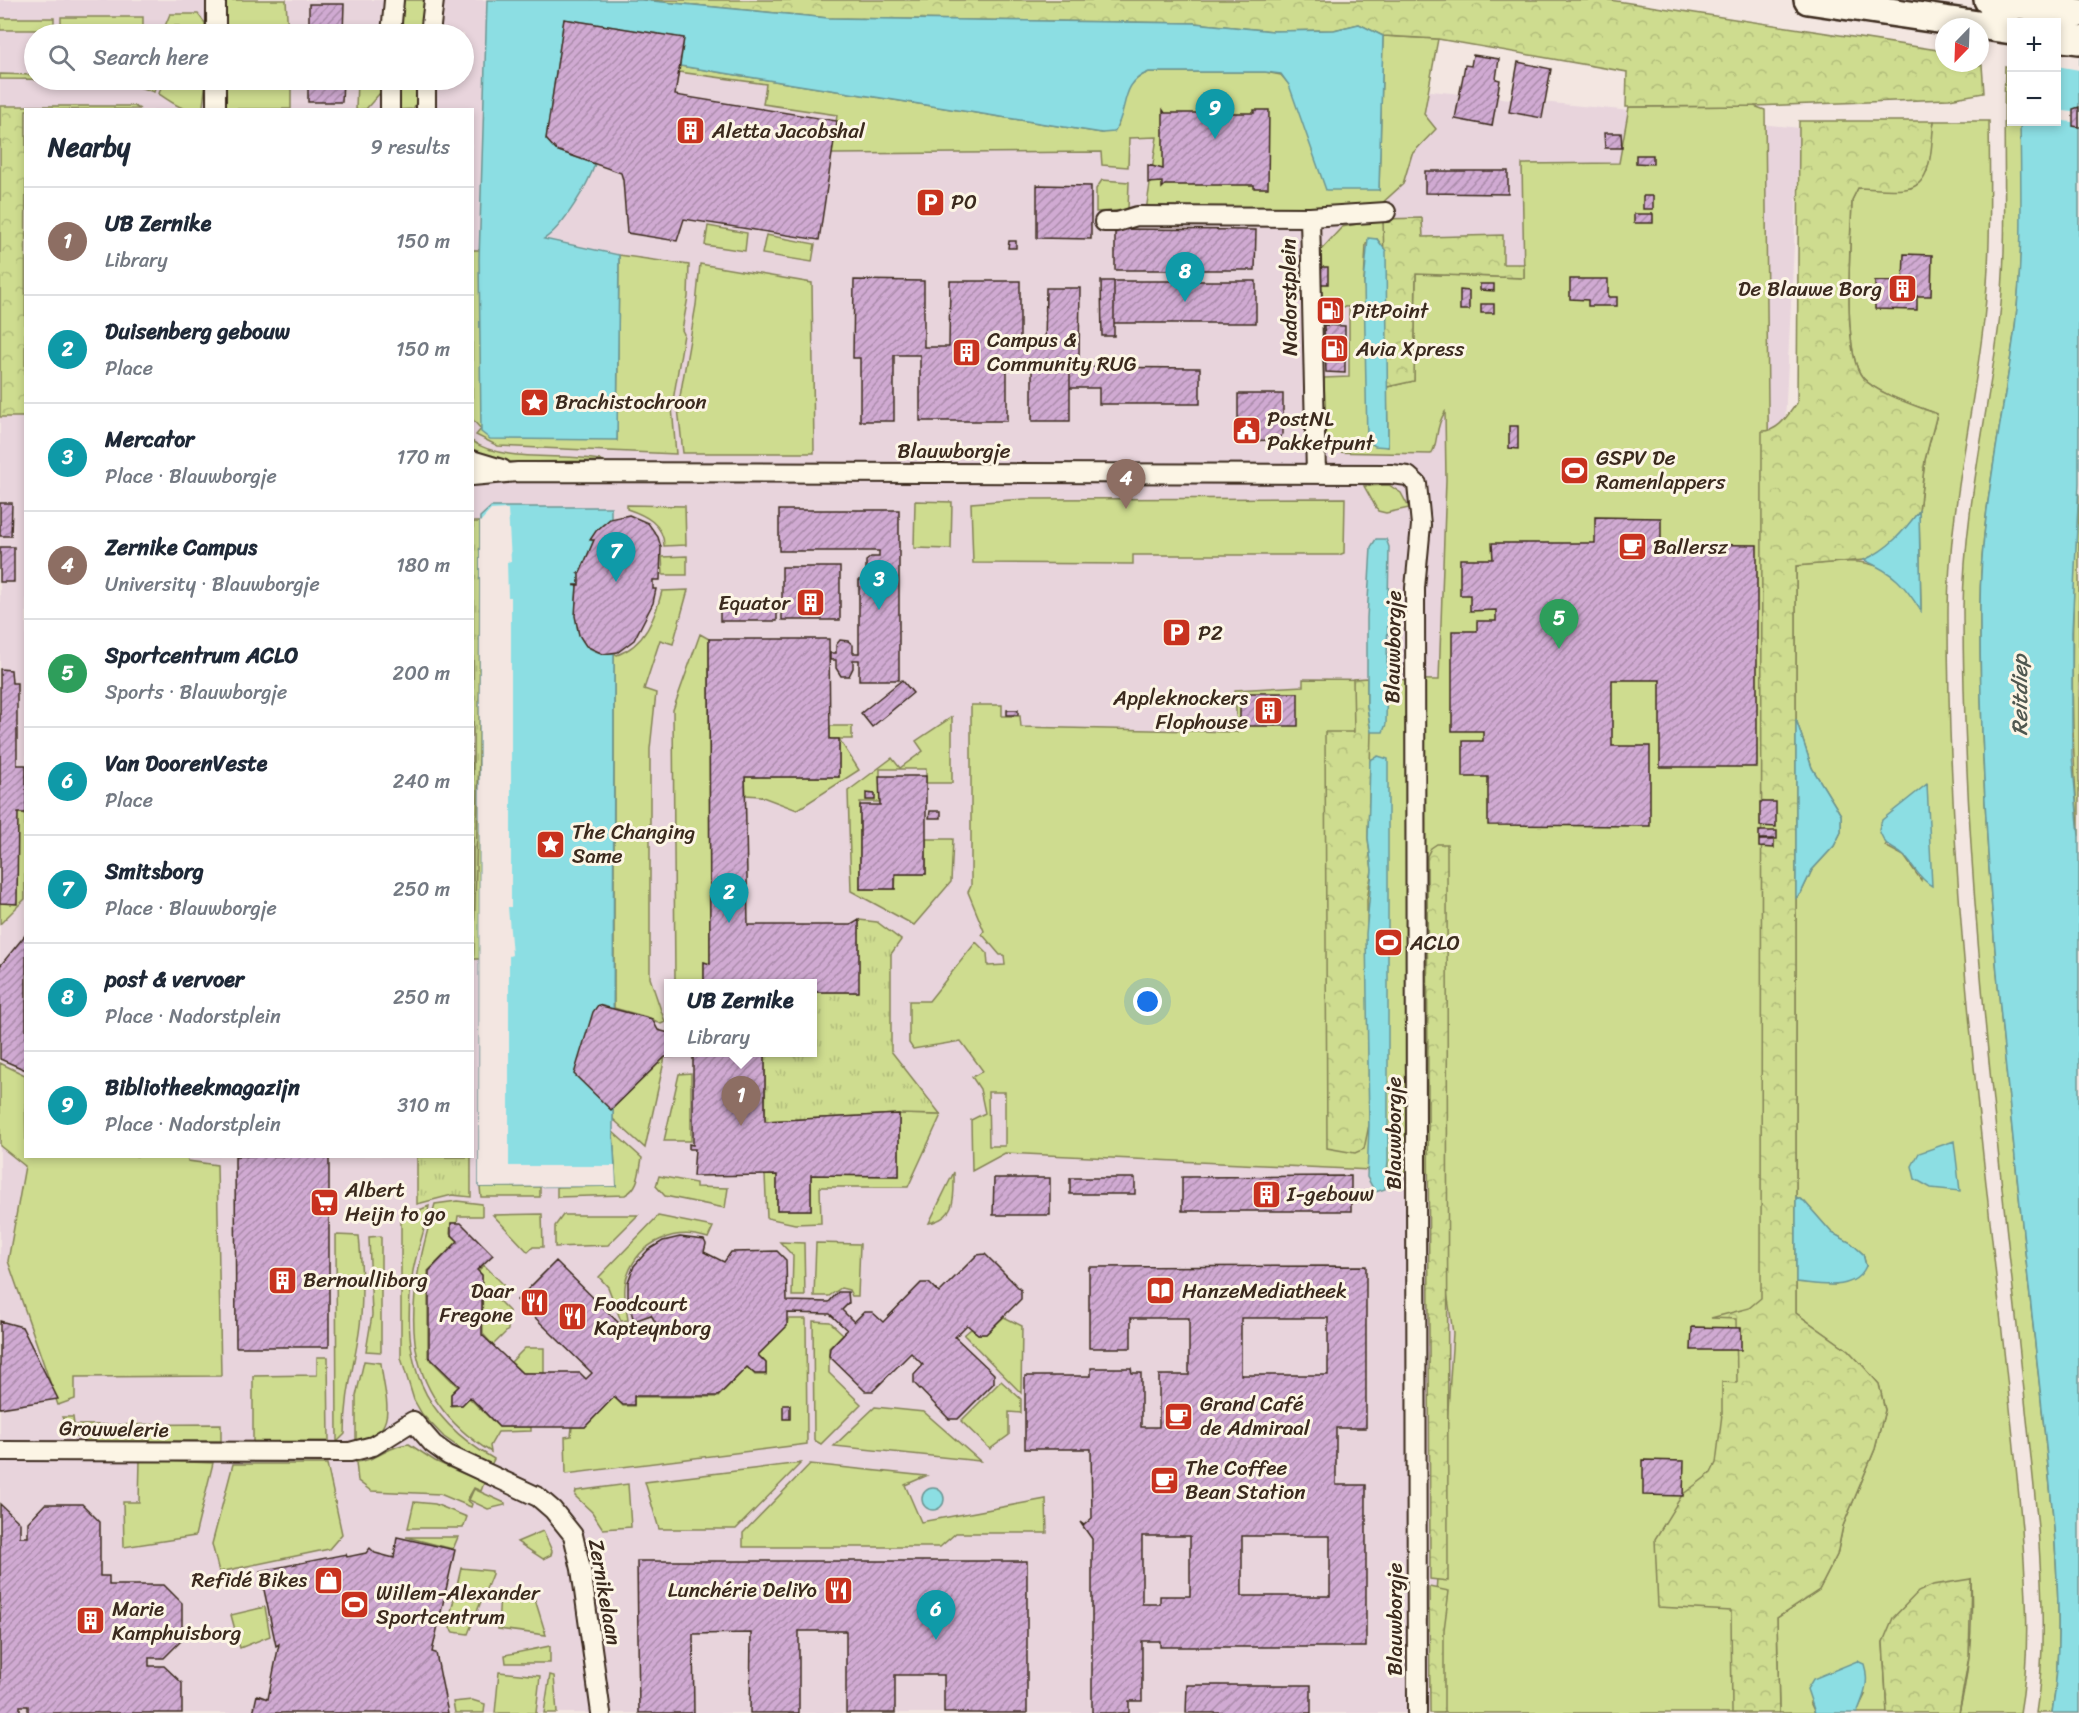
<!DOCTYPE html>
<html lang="en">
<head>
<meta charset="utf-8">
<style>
  :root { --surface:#fff; --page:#f6f6f7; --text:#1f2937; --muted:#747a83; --line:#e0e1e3; --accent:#2563eb }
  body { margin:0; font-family:Sriracha,sans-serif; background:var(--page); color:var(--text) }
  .controls { position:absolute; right:18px; top:18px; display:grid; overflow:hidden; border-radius:0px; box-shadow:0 3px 9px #0003 }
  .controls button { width:54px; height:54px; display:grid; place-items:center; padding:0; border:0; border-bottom:2px solid var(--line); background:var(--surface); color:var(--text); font:30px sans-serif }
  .compass { position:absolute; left:1935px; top:18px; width:54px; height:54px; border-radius:50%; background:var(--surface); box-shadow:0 3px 9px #0003; rotate:203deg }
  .you { position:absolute; left:1148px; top:1002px; width:21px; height:21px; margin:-15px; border:4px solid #fff; border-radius:50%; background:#1a73e8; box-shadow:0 0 0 9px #1a73e833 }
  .badge { display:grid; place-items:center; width:39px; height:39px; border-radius:50%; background:var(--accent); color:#fff; font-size:20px; font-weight:700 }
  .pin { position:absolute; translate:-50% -50px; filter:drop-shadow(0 2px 3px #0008) }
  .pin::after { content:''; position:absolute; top:32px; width:21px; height:18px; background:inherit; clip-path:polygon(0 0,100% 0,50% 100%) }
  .popup { position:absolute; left:664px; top:979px; width:153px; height:78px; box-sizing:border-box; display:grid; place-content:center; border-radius:0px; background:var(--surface); filter:drop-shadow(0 2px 4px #0005); font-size:20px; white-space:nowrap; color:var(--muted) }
  .popup b { font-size:22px; color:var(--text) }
  .popup::after { content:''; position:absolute; left:50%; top:100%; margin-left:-12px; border:12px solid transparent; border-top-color:var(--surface) }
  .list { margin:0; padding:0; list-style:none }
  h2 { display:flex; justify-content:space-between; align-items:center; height:78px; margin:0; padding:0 24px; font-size:26px }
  h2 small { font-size:20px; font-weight:400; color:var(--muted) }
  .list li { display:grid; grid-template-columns:39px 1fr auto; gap:18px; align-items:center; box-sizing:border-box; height:108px; padding:0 24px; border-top:2px solid var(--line) }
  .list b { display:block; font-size:22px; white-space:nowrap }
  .list p { margin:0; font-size:20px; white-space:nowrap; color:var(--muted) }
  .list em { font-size:20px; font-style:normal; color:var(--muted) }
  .icon { flex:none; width:33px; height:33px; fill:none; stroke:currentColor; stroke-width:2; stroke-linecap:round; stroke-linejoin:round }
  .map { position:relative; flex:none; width:2079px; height:1713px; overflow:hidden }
  .search { position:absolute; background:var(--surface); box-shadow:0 3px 9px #0003; left:24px; top:24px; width:450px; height:66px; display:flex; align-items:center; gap:15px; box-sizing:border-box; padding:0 21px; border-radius:33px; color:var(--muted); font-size:22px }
  .panel { position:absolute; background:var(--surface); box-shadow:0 3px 9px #0003; left:24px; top:108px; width:450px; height:1050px; border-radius:0px }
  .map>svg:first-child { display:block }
  .built { fill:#e8d4dc; fill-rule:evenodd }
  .green { fill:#cedc8f; stroke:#848356; stroke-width:1.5; fill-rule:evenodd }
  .forest { fill:url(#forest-crowns); stroke:#848356; stroke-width:1.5 }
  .park { fill:url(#park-tufts); stroke:#848356; stroke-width:1.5 }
  .water { fill:#8cdee3; stroke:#6c9694; stroke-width:1.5 }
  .pier { fill:#f3e6e1 }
  .building { fill:url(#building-hatch); stroke:#3b2a1e; stroke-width:1.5; fill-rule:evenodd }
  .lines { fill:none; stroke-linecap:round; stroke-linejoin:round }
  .minor-casing { stroke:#3b2a1e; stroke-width:22 }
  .highway-casing { stroke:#3b2a1e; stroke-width:32 }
  .minor { stroke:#fcf5e5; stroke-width:18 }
  .highway { stroke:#fcf5e5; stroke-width:27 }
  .labels { text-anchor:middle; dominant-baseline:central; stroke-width:6; stroke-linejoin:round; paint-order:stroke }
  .poi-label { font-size:21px; fill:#3b2a1e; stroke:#fcf5e5; text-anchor:start }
  .street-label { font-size:21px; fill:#3b2a1e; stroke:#fcf5e5 }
  .water-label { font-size:22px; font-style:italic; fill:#4f574f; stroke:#fcf5e5 }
</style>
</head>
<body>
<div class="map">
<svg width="2079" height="1713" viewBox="0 0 2079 1713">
  <defs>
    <pattern id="forest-crowns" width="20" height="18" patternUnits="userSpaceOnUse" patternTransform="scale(1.5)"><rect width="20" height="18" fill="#cedc8f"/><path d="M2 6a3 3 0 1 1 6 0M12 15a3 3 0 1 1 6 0" fill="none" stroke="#b2bd7b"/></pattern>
    <pattern id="park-tufts" width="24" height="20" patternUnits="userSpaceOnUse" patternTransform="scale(1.5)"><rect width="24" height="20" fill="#cedc8f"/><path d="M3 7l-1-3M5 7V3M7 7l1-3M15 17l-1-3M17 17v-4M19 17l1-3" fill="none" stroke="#b2bd7b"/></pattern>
    <pattern id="building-hatch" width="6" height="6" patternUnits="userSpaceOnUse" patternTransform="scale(1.5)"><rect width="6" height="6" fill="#d0aad2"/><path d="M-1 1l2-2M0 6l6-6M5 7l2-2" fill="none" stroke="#aa8baa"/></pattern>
  </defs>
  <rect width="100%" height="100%" fill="#f3e6e1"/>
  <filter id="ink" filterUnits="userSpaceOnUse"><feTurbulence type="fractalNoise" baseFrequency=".0167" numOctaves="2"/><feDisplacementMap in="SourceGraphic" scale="12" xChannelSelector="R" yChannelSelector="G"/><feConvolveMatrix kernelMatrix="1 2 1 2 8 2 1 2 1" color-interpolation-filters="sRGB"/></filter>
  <g filter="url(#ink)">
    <path class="built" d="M 0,0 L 526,0 L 1800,128 L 1761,890 L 1745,1713 L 0,1713 ZM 34,34 L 464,34 L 464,80 L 34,80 ZM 26,110 L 472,110 L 472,1156 L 26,1156 ZM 669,984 L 813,984 L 813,1052 L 669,1052 Z"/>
    <path class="green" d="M 222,0 L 286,0 L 288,34 L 222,34 Z
      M 399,0 L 427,0 L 424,34 L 397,34 Z
      M 170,14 L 198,14 L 205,23 L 205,34 L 179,34 L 179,26 L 165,26 Z
      M 61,17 L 143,17 L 143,31 L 61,31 Z
      M 0,18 L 54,18 L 54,30 L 0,30 Z
      M 1383,36 L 1438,39 L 1424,114 L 1436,129 L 1412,154 L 1403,184 L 1380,205 L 1314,209 L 1146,211 L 1157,137 L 1129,138 L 1128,167 L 1102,165 L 1101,152 L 832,154 L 837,115 L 763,104 L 766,84 L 679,72 L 680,66 L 1102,133 L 1118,126 C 1123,104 1124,81 1149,72 L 1265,72 L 1281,75 L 1379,190 Z
      M 2005,66 L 2011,67 L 2012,122 L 2022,122 C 2022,190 2023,259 2015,327 C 2003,420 1980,514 1980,608 C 1979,915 2025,1221 2054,1527 C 2058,1589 2062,1651 2052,1713 L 2036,1713 C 2046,1652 2042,1590 2038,1528 C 2009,1222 1963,917 1963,609 C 1964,513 1987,419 1999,324 C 2009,238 2002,152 2005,66 Z
      M 0,74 L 34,75 L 34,80 L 157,80 L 154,92 L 118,80 L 0,79 Z
      M 163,80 L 206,80 L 203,106 C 189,117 172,102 159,94 Z
      M 222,80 L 291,80 L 291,109 L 225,109 Z
      M 357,80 L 383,80 L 380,93 L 366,109 L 356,110 Z
      M 396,80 L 420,80 L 417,101 L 413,109 L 395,110 Z
      M 1754,106 L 1765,110 L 1777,1291 L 1735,1713 L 1435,1713 L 1434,1624 L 1453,1333 L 1441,1251 L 1436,1173 L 1005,1153 L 972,1171 L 971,1120 L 985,1113 L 980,1089 L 972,1077 L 983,1071 L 961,1041 L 913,1049 L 909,1043 L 909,1001 L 929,1001 L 976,942 L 987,953 L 988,966 L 1005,965 L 1004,955 L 1000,955 L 982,934 L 984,931 L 968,892 L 971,886 L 971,705 L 1002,705 L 1002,716 L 1020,716 L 1021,727 L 1237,732 L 1235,690 L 1303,686 L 1303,679 L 1439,680 L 1446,480 L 1445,412 C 1434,428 1439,444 1431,454 L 1326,452 L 1324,378 L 1349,377 L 1349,307 L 1321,306 L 1320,251 L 1342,227 L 1383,219 L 1386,251 L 1377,239 L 1366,244 L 1364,283 L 1382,445 L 1388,447 L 1387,387 L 1414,381 L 1416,274 L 1524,278 L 1522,164 L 1619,163 L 1629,107 ZM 988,1092 L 1005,1092 L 1005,1146 L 989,1146 Z
      M 1934,121 L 1989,121 C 1990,187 1991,253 1984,320 C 1973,416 1949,511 1948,609 C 1947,917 1994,1223 2022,1529 C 2026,1591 2031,1652 2020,1713 L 1959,1713 C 1970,1669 1973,1624 1971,1579 L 1883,1642 L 1887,1713 L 1856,1713 L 1865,1695 L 1810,1702 L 1815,1713 L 1779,1713 L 1777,1618 L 1819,1590 L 1837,1555 L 1843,1526 L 1875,1449 L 1885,1410 L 1879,1384 L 1848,1350 L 1796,1313 L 1796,1282 L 1836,1285 L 1866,1266 L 1863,1254 L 1851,1243 L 1832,1233 L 1804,1201 L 1796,1197 L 1796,898 L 1801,893 L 1812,870 L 1834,846 L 1841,832 L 1841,815 L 1812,768 L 1796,719 L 1796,566 C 1831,563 1870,553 1899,579 C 1908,587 1913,601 1921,609 L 1919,511 L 1925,460 L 1937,414 C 1917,406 1877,394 1863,378 C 1841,353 1851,237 1852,200 L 1858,188 L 1911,188 L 1927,171 ZM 1927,785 L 1921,880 L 1904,856 L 1885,846 Z
      M 1102,180 L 1129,182 L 1128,210 L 1096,212 L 1096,189 Z
      M 708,226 L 747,233 L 745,251 L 705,245 Z
      M 766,235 L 815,244 L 812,262 L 762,254 Z
      M 472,250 L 480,250 L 617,440 L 619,255 L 689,265 L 688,297 L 682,330 L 684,334 L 672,407 L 676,454 L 498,446 L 476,435 L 481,429 L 472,419 Z
      M 700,264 L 812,283 L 814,453 L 683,453 L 678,408 L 696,305 Z
      M 472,441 C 504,464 565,452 605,461 L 514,462 L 501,461 L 473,451 Z
      M 1389,485 L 1401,493 L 1409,508 L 1386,513 L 1378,511 L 1364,486 Z
      M 2078,494 L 2079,495 L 2079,836 C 2069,722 2071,609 2078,494 Z
      M 1345,498 L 1344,553 L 1339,555 L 1133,555 L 1133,564 L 973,563 L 971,503 L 1025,499 Z
      M 915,501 L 952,502 L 951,549 L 914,548 Z
      M 627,505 L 685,506 L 686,545 L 664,546 C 664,524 645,515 627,509 Z
      M 687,556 L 687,575 L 663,575 L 662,557 Z
      M 688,590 L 673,644 L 660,640 L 644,689 L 656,693 L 650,749 L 650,978 L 665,1022 L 661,1024 L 650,1018 L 614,1008 L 614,653 L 617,655 C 645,645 655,618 662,591 Z
      M 700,634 L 709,639 L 710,964 L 704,962 L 704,983 L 675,983 L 673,710 Z
      M 952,717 L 952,783 L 926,783 L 926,769 L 880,769 L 880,802 L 860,802 L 860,889 L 895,889 L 896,874 L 926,874 L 926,839 L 953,839 L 951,882 L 914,925 L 851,891 L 848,791 L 892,758 L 900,768 L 923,751 L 916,741 Z
      M 830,726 L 852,726 L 852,739 L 839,739 L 859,770 L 797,810 L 760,796 L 746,795 L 745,777 L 839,777 L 839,739 L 830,739 Z
      M 472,757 L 479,757 L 480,959 L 473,959 Z
      M 17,812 L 25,812 L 25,899 L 0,924 L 0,903 L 16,903 Z
      M 665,1057 L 645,1148 L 613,1119 L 613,1108 Z
      M 0,1063 L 25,1075 L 26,1156 L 187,1156 L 188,1161 L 217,1165 L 221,1376 L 75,1377 L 75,1399 L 58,1405 L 8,1261 L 25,1166 L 0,1146 Z
      M 691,1073 L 691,1141 L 664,1141 L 679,1074 Z
      M 899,1114 L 941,1115 L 908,1187 L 820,1187 L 821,1223 L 795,1224 L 767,1218 L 765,1175 L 777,1175 L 777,1210 L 811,1210 L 811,1175 L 899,1176 Z
      M 613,1132 L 642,1158 C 639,1173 639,1188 625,1195 L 557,1197 L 557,1187 L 616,1186 Z
      M 954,1172 C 954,1197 957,1217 929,1223 Z
      M 659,1176 L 696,1183 L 696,1187 L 728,1188 L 725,1208 L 665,1196 L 656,1186 Z
      M 480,1187 L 540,1187 L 540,1197 L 481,1197 Z
      M 457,1201 L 482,1204 L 482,1216 L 458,1216 L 457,1223 L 451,1223 L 450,1234 L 458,1241 L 428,1271 L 428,1357 L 458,1387 L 451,1394 L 451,1406 L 462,1405 L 469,1398 L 499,1427 L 531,1427 L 531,1431 L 498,1432 L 490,1446 L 491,1452 C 392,1391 406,1302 435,1204 Z
      M 429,1206 C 426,1230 415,1253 412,1277 C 401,1360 420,1417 494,1459 L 491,1465 L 473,1457 L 444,1437 L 422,1414 L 414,1400 L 401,1358 L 401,1216 L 417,1216 L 417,1211 Z
      M 542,1214 L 543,1247 L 533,1247 L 528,1252 L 493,1215 Z
      M 563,1215 L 638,1215 L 608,1245 L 555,1247 L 555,1226 Z
      M 658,1216 L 713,1227 L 708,1238 C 676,1227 640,1241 628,1274 C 622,1288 626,1305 628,1320 L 621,1321 L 608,1287 L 599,1277 Z
      M 336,1235 L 359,1236 C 362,1267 364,1302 359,1333 C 353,1371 345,1394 345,1434 L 337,1442 Z
      M 381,1236 L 381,1352 L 366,1351 L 372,1315 L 369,1237 Z
      M 780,1242 L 804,1243 L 805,1296 L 792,1296 L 793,1256 Z
      M 816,1243 L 860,1244 L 858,1296 L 852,1296 L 849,1290 L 841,1288 L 829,1296 L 814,1296 Z
      M 484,1265 L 503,1284 L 504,1293 L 498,1300 L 509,1311 L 508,1330 L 493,1345 L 483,1334 L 482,1275 L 478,1271 Z
      M 1004,1317 L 1022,1326 L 1021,1393 L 964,1335 L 971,1329 L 978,1334 L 986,1334 Z
      M 788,1319 L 806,1319 L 807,1444 L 566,1474 L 565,1437 L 571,1436 L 572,1427 L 585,1427 L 614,1397 L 623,1406 L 634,1406 L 634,1397 L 718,1397 L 747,1367 L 755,1375 L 766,1375 L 766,1363 L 758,1355 L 787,1326 Z
      M 813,1321 L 830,1322 L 843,1334 L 829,1348 L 829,1373 L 861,1404 L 821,1444 L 814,1440 Z
      M 525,1348 L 544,1348 L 544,1373 L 522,1373 L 511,1362 Z
      M 317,1357 L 328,1357 L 329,1441 L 253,1442 L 253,1376 L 317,1375 Z
      M 364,1361 L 381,1363 C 383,1394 403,1434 356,1441 L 356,1396 Z
      M 1001,1381 L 1021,1399 L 1021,1413 L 1009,1412 L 1009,1435 L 990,1449 L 961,1421 Z
      M 875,1407 L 924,1412 L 980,1461 L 834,1446 Z
      M 62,1417 L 73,1417 L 74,1425 L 221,1424 L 221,1441 L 84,1441 L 72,1435 Z
      M 409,1444 L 435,1461 L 484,1483 L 481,1491 L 474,1488 L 467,1500 L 472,1504 L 471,1507 L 440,1494 L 371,1491 L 358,1481 L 356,1462 C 377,1461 389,1445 409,1444 Z
      M 140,1460 L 213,1463 L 195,1536 L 124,1547 L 123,1502 L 139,1502 Z
      M 801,1463 L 736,1529 L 659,1529 L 645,1482 Z
      M 233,1464 L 327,1464 L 342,1534 L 329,1549 L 219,1572 L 212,1544 Z
      M 810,1464 L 926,1476 L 905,1485 L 921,1522 L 1046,1499 L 1047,1533 L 956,1533 L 940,1547 L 743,1547 L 743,1533 Z
      M 628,1484 L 631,1527 L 603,1529 L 592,1512 L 575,1496 L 576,1491 Z
      M 474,1489 L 505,1503 L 505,1505 L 488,1509 L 469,1500 Z
      M 414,1502 L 435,1504 L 467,1517 L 463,1528 L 408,1528 Z
      M 543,1531 L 552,1551 L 551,1555 L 543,1559 L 517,1542 Z
      M 406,1537 L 458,1537 L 453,1549 Z
      M 461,1568 L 492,1571 L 492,1574 L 468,1634 L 453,1632 L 448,1625 Z
      M 504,1590 L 534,1596 L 546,1635 L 498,1629 L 500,1592 Z
      M 265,1607 L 270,1636 L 240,1648 L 231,1615 Z
      M 550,1646 L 550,1663 L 506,1663 L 505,1655 Z
      M 499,1672 L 540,1676 L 536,1713 L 495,1713 Z
      M 550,1675 L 554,1676 L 557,1713 L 544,1713 Z
      M 472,1700 L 485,1704 L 484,1713 L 455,1713 L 453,1702 Z"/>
    <path class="forest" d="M 642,0 L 1610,0 L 1944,51 L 1944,63 L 1982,65 L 1984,93 L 1949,99 L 1754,106 L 1626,107 L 1627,72 L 1438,39 L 1383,36 L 1359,24 L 1334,30 L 1273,31 L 1194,23 L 828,18 Z
      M 0,106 L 134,106 L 140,109 L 26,110 L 25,417 L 0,417 Z
      M 1799,121 L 1934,121 C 1931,140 1934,182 1910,188 C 1895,192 1874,188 1858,188 L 1852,200 C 1851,237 1841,353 1863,378 C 1877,394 1917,406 1937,414 L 1925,460 L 1919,511 L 1902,534 L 1882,552 L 1864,560 L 1796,566 L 1796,1313 L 1848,1350 L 1865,1368 L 1879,1384 L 1885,1410 L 1875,1449 L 1843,1526 L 1837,1555 L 1819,1590 L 1777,1618 L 1779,1713 L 1732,1713 L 1731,1611 L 1658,1607 L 1655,1539 L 1682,1495 L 1711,1473 L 1716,1463 L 1722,1414 L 1722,1382 L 1737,1383 L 1736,1319 L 1711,1318 L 1749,1308 L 1761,1298 L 1762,431 C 1778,432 1788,415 1797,403 Z
      M 1422,218 L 1423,237 L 1503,235 L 1503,264 L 1524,264 L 1524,278 L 1416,274 L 1414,381 L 1387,387 L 1383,219 Z
      M 1367,678 L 1367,706 L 1371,732 L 1368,838 L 1372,870 L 1367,900 L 1369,1125 L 1364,1149 L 1355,1153 L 1327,1148 L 1325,732 L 1354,732 L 1353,679 Z
      M 1437,844 L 1447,844 L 1448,1581 L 1430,1579 L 1427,856 L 1431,848 Z
      M 1971,1579 L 1969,1656 L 1959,1713 L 1887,1713 L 1883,1642 L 1893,1618 L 1918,1592 L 1933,1585 Z
      M 1429,1587 L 1449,1591 L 1444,1630 L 1444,1713 L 1430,1713 Z"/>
    <path class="park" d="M 473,522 L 480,522 L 480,536 L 479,753 L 473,979 Z
      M 859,920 L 877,922 L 901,940 L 891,954 L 891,1051 L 941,1115 L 898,1114 L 765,1121 L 765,1053 L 813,1052 L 813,992 L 858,992 Z
      M 417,1157 L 471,1157 L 471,1197 L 452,1195 L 417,1204 Z"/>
    <path class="water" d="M 487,0 L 642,0 L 828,18 L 1194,23 L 1273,31 L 1334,30 L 1359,24 L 1383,36 L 1379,190 L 1326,190 L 1289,85 L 1281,74 L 1265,72 L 1149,72 C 1119,83 1129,110 1114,132 L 1102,133 L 680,66 L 684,38 L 564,19 L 546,139 L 556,150 L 595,164 C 588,185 563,227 544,239 L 619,255 L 617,440 L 490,439 L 481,432 L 479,259 Z
      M 2079,0 L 2079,483 L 2072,632 L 2072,755 L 2079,836 L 2079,1713 L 2052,1713 C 2062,1651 2058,1589 2054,1527 C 2025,1221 1979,916 1980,608 C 1980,514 2003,420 2015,327 C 2023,259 2021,190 2020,122 L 2056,122 L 2056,22 Z
      M 1368,238 L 1377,239 L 1386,251 L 1388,447 L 1375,446 L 1367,441 L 1364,283 Z
      M 491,507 L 611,507 L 611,519 L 601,526 L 591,539 L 594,540 L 580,573 L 576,573 L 579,574 L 579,585 L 574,586 L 577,586 C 574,616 572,657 614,653 L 613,1132 L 616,1186 L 479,1187 L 480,517 Z
      M 1919,511 L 1921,611 C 1903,583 1895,574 1864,560 C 1889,549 1903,532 1919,511 Z
      M 1376,539 L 1386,539 L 1389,547 L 1386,724 L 1383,732 L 1371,732 L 1367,706 L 1367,618 L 1371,547 Z
      M 1796,719 L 1812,768 L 1841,815 L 1841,832 L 1834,846 L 1812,870 L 1801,893 L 1796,898 Z
      M 1378,756 L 1388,759 L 1388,1162 L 1385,1189 L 1375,1192 L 1367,1177 L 1369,1125 L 1366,934 L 1372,870 L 1368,838 L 1370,760 Z
      M 1927,784 L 1932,886 C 1919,879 1915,867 1905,857 C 1891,844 1888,852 1879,830 L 1882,820 Z
      M 1954,1141 L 1960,1191 L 1931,1188 L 1915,1179 L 1912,1166 L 1919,1153 Z
      M 1796,1197 L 1804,1201 L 1832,1233 L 1851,1243 L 1863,1254 L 1866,1266 C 1854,1293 1820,1284 1796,1282 Z
      M922 1499a11 11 0 1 1 22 0a11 11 0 1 1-22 0Z
      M 1857,1661 L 1864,1664 C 1870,1682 1864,1696 1857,1713 L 1815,1713 L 1807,1689 L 1813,1679 Z"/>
    <path class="pier" d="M 2044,0 L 2079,0 L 2079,70 L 2057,66 L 2056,22 L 2044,22 Z
      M 2057,110 L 2079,113 L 2079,123 L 2056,120 Z
      M 508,509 L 511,561 L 507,562 L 508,597 L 511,597 L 511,907 L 508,907 L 512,955 L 509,956 L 509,1166 L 615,1166 L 616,1186 L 479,1187 L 480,522 L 491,510 Z"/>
    <path class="building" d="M 309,4 L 344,4 L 343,34 L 309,34 Z
      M 564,19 L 684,38 L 675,95 L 837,121 L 819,240 L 684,219 L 677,241 L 627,233 L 623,180 L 621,173 L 556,150 L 546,139 Z
      M 1473,55 L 1499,59 L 1496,79 L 1500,80 L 1492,126 L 1455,119 L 1465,65 L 1471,66 Z
      M 1518,62 L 1551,69 L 1542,118 L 1509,112 Z
      M 308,80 L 343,80 L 342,102 L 308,102 Z
      M 2079,107 L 2079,127 L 2073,126 L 2073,109 Z
      M 1163,110 L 1165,113 L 1254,113 L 1254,110 L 1269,110 L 1268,188 L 1254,188 L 1254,185 L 1165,185 L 1162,188 L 1162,182 L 1148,183 L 1148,165 L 1163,169 Z
      M 1604,133 L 1621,133 L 1622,148 L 1605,148 Z
      M 1636,155 L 1653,155 L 1653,164 L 1636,163 Z
      M 1425,171 L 1508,171 L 1508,194 L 1425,193 Z
      M 1037,185 L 1091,186 L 1091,239 L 1037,238 Z
      M 1643,196 L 1653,196 L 1653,209 L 1643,209 Z
      M 1634,214 L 1653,214 L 1653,223 L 1634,223 Z
      M 1115,229 L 1256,230 L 1255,270 L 1115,270 Z
      M 1009,241 L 1016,241 L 1016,248 L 1008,248 Z
      M 1904,254 L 1932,255 L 1931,296 L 1917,296 L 1917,310 L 1875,309 L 1875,281 L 1903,282 Z
      M 1320,267 L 1328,267 L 1328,284 L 1320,284 Z
      M 1570,279 L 1608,279 L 1608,297 L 1617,297 L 1617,306 L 1588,306 L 1588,300 L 1570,299 Z
      M 854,280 L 924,281 L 924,347 L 949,347 L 950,281 L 1020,281 L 1020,347 L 1045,347 L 1046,288 L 1080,288 L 1079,358 L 1070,358 L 1070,421 L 1032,421 L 1032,368 L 1007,368 L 1007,421 L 920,421 L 920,355 L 894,355 L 894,421 L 860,421 L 860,358 L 853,358 Z
      M 1101,281 L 1114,281 L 1114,336 L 1102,336 Z
      M 1114,281 L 1256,281 L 1256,323 L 1114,323 Z
      M 1480,284 L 1494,284 L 1494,291 L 1480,290 Z
      M 1460,290 L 1469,291 L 1469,310 L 1460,310 Z
      M 1481,304 L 1494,304 L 1494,313 L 1481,313 Z
      M 1324,325 L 1345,326 L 1345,373 L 1326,372 Z
      M 1070,367 L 1200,368 L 1200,404 L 1099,404 L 1099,388 L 1070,388 Z
      M 1238,394 L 1283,394 L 1283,434 L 1276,440 L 1238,441 Z
      M 1509,426 L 1518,426 L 1518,449 L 1509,448 Z
      M 0,503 L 12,503 L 11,536 L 0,536 Z
      M 779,510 L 899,510 L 899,680 L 859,680 L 859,660 L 853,660 L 853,668 L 849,676 L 841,676 L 836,668 L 836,660 L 830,660 L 830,653 L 836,653 L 836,645 L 840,640 L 848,641 L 853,645 L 853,653 L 859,653 L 859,580 L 879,580 L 879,574 L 871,574 L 866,569 L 866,561 L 871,557 L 879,557 L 879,551 L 779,551 Z
      M 629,515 L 648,523 L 658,537 L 661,547 L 660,580 L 653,580 L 653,589 L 656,589 L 653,603 L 634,640 L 618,652 L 603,654 L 586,646 L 579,635 L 575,616 L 577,586 L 574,585 L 579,585 L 579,574 L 577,573 L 580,573 L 594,540 L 590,540 L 596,531 L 610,519 Z
      M 1595,517 L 1661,518 L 1661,544 L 1757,545 L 1757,767 L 1660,767 L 1660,680 L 1612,680 L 1612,746 L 1650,746 L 1650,826 L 1488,825 L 1488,777 L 1463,777 L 1463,741 L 1483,741 L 1483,731 L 1452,731 L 1452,631 L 1477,631 L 1477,621 L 1496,621 L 1496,610 L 1470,611 L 1470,595 L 1460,595 L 1460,559 L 1493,559 L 1492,543 L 1595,543 Z
      M 0,547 L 14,547 L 14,582 L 0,582 Z
      M 782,567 L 840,567 L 840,620 L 782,620 Z
      M 720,604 L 777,605 L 777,621 L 720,621 Z
      M 709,639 L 829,639 L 830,739 L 839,739 L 839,777 L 745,777 L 748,925 L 851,925 L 859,920 L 859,992 L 813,992 L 813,984 L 704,984 L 704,962 L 710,964 Z
      M 0,669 L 11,670 L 12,683 L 17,683 L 17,765 L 26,765 L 26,813 L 18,813 L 17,904 L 0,903 Z
      M 902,680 L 913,693 L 872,727 L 861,713 Z
      M 1240,693 L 1298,693 L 1298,726 L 1240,726 Z
      M 1007,710 L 1018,710 L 1018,715 L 1007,715 Z
      M 879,776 L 926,776 L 926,874 L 895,874 L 895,889 L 860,889 L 860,805 L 880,805 Z
      M 866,793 L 875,794 L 875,800 L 866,800 Z
      M 1760,802 L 1776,802 L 1776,827 L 1760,826 Z
      M 930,811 L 941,811 L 941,818 L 929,818 Z
      M 1759,831 L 1777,831 L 1777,839 L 1759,839 Z
      M 1759,840 L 1774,840 L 1774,848 L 1759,847 Z
      M 26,934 L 26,1070 L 0,1059 L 0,966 Z
      M 598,1005 L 652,1019 L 658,1030 L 669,1033 L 669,1052 L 765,1052 L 765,1121 L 899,1114 L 899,1176 L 811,1175 L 811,1210 L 777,1210 L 777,1175 L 693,1176 L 695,1149 L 689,1149 L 689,1144 L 693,1145 L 693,1055 L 665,1057 L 611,1110 L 574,1074 L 593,1012 Z
      M 235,1156 L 329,1156 L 329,1347 L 236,1347 Z
      M 1351,1176 L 1351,1211 L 1182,1211 L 1182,1177 Z
      M 994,1178 L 1050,1178 L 1050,1215 L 993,1215 Z
      M 1070,1178 L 1135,1178 L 1135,1194 L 1070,1194 Z
      M 451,1223 L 461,1223 L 493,1255 L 477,1270 L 482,1275 L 482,1335 L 522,1373 L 580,1373 L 586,1379 L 592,1373 L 517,1300 L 556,1261 L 630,1334 L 662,1333 L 651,1315 L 637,1320 L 633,1318 L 628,1300 L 628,1282 L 634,1266 L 648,1250 L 663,1241 L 680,1237 L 704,1240 L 706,1244 L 704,1252 L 724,1262 L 731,1252 L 777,1251 L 786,1260 L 787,1301 L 829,1302 L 838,1292 L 848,1292 L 849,1303 L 842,1310 L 854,1322 L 864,1312 L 872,1312 L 883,1322 L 921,1283 L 929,1283 L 939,1293 L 977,1255 L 985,1254 L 1021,1290 L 1021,1299 L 986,1334 L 978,1334 L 967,1325 L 955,1337 L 994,1374 L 994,1383 L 958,1419 L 949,1419 L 914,1383 L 914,1375 L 923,1365 L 911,1353 L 873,1391 L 865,1391 L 829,1356 L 830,1348 L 847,1330 L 830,1314 L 787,1313 L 787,1326 L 758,1355 L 766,1363 L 766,1374 L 755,1374 L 747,1367 L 718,1396 L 634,1396 L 634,1405 L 623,1405 L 614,1397 L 585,1427 L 499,1427 L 470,1397 L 462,1405 L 451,1405 L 451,1394 L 459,1386 L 429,1357 L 429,1271 L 458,1241 L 451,1234 Z
      M 1366,1266 L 1366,1428 L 1336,1428 L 1336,1485 L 1366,1485 L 1366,1647 L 1160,1647 L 1160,1641 L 1142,1641 L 1142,1701 L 1129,1701 L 1129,1713 L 1092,1713 L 1092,1539 L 1080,1522 L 1084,1525 L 1092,1518 L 1091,1449 L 1025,1449 L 1025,1376 L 1091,1376 L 1091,1368 L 1131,1368 L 1132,1373 L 1141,1373 L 1141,1427 L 1159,1427 L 1159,1375 L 1189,1375 L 1189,1318 L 1131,1318 L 1131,1348 L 1089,1348 L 1089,1267 ZM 1241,1318 L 1328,1318 L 1328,1375 L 1241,1375 ZM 1142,1536 L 1190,1536 L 1190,1596 L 1160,1596 L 1160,1604 L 1142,1604 ZM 1242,1536 L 1330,1536 L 1330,1596 L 1242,1596 Z
      M 0,1321 L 22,1327 L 58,1399 L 0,1408 Z
      M 1692,1327 L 1741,1328 L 1741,1350 L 1691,1350 Z
      M 783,1405 L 790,1405 L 790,1419 L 783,1419 Z
      M 1643,1460 L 1684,1461 L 1683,1496 L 1643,1495 Z
      M 0,1504 L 20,1523 L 20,1537 L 28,1537 L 28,1522 L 45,1504 L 82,1504 L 100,1522 L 100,1576 L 109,1576 L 109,1585 L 164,1585 L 182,1603 L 182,1640 L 164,1658 L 149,1658 L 149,1666 L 164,1666 L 182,1683 L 182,1713 L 28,1713 L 28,1706 L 20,1706 L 20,1713 L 0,1713 Z
      M 397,1537 L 455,1550 L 432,1652 L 436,1653 L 448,1713 L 253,1713 L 257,1695 L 268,1699 L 279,1644 L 276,1646 L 260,1571 L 346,1554 L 347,1557 L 366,1553 L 370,1548 L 375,1553 L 394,1558 Z
      M 637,1561 L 1027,1561 L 1027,1713 L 944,1713 L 944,1675 L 895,1675 L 895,1713 L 846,1713 L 846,1631 L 799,1631 L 799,1713 L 750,1713 L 751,1633 L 693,1634 L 694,1713 L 639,1713 Z
      M 1187,1685 L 1311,1685 L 1311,1713 L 1186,1713 Z"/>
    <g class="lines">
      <defs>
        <path id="minor" d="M 216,0 L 216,34
          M 391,34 L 394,0
          M 430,34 L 434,0
          M 216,80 L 216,110
          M 390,80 L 390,110
          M 426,80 L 426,110
          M 1310,217 L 1386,212
          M 1104,222 L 1117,222 L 1137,216 L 1310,217 L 1316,474
          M 472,460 L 502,469
          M 472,476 L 518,472 L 1391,474 L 1408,476 L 1417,484 L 1421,525 L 1415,588 L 1417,1713
          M 0,1451 L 350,1452 L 373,1446 L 413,1421 L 433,1444 L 448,1455 L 538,1497 L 553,1510 L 573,1535 L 581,1569 L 601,1713"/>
        <path id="highway" d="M 1808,0 L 2012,30
          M 1988,0 L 2079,13
          M 2056,37 L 2079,40"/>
      </defs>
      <use href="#minor" class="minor-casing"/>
      <use href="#highway" class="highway-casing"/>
      <use href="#minor" class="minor"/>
      <use href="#highway" class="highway"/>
    </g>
  </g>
  <defs>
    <symbol id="building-square" viewBox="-11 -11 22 22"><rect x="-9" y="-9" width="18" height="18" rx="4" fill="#c8321e" stroke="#fcf5e5"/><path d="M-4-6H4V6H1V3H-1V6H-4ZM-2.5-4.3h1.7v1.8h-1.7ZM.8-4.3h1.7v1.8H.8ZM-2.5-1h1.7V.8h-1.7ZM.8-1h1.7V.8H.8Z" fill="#fff"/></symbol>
    <symbol id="parking-square" viewBox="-11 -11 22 22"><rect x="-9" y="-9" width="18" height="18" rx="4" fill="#c8321e" stroke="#fcf5e5"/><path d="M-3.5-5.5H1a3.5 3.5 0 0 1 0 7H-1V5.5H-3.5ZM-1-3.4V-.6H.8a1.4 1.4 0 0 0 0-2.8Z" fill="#fff"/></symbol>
    <symbol id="fuel-square" viewBox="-11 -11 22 22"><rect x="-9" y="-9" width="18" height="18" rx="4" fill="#c8321e" stroke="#fcf5e5"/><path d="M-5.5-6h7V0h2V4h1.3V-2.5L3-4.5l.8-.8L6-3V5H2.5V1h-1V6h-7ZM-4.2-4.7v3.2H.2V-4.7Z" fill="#fff"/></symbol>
    <symbol id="sight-square" viewBox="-11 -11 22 22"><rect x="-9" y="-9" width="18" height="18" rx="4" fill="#c8321e" stroke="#fcf5e5"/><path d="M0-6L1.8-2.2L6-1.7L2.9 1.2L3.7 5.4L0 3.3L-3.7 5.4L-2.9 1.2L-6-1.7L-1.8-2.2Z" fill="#fff"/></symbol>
    <symbol id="civic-square" viewBox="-11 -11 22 22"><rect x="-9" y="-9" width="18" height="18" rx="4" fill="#c8321e" stroke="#fcf5e5"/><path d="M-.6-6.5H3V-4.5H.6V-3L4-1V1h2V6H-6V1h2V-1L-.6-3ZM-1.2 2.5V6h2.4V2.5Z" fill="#fff"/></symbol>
    <symbol id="stadium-square" viewBox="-11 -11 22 22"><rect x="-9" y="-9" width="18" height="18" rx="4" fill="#c8321e" stroke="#fcf5e5"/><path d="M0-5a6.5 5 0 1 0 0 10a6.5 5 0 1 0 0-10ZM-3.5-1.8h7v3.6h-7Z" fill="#fff"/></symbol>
    <symbol id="cafe-square" viewBox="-11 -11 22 22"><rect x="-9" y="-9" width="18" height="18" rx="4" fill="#c8321e" stroke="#fcf5e5"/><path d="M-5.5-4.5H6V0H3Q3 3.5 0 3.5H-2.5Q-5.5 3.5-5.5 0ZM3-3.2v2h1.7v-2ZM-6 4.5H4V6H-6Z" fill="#fff"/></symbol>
    <symbol id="supermarket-square" viewBox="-11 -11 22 22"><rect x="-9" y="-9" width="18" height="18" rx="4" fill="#c8321e" stroke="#fcf5e5"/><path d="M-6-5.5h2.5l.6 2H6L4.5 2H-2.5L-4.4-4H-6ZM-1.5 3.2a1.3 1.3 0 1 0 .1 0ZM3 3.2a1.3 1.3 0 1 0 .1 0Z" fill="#fff"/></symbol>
    <symbol id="library-square" viewBox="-11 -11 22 22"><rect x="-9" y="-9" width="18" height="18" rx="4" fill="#c8321e" stroke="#fcf5e5"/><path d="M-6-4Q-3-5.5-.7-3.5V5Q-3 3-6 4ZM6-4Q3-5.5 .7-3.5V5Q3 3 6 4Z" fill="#fff"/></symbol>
    <symbol id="restaurant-square" viewBox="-11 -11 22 22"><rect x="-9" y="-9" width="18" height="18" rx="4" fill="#c8321e" stroke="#fcf5e5"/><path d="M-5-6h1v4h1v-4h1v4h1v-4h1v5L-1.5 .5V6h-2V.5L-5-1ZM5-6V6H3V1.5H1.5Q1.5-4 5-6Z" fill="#fff"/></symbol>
    <symbol id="shop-square" viewBox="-11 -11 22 22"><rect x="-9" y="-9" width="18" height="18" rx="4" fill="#c8321e" stroke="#fcf5e5"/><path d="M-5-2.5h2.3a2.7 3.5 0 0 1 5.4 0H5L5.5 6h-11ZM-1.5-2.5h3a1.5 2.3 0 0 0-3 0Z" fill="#fff"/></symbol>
  </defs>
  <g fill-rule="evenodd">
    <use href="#building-square" x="674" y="114" width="33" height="33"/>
    <use href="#parking-square" x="914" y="186" width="33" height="33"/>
    <use href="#building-square" x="1886" y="272" width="33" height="33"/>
    <use href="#fuel-square" x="1314" y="294" width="33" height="33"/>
    <use href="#fuel-square" x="1318" y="332" width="33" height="33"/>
    <use href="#building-square" x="950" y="336" width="33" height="33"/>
    <use href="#sight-square" x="518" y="386" width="33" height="33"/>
    <use href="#civic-square" x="1230" y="414" width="33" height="33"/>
    <use href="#stadium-square" x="1558" y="454" width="33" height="33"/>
    <use href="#cafe-square" x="1616" y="530" width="33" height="33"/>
    <use href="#building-square" x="794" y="586" width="33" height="33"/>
    <use href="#parking-square" x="1160" y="616" width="33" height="33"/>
    <use href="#building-square" x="1252" y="694" width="33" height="33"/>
    <use href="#sight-square" x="534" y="828" width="33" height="33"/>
    <use href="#stadium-square" x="1372" y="926" width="33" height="33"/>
    <use href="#building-square" x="1250" y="1178" width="33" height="33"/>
    <use href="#supermarket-square" x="308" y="1186" width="33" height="33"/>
    <use href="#building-square" x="266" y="1264" width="33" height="33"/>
    <use href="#library-square" x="1144" y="1274" width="33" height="33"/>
    <use href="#restaurant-square" x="518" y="1286" width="33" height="33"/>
    <use href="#restaurant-square" x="556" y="1300" width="33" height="33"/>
    <use href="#cafe-square" x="1162" y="1400" width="33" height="33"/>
    <use href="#cafe-square" x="1148" y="1464" width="33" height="33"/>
    <use href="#shop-square" x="312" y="1564" width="33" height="33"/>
    <use href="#restaurant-square" x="822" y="1574" width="33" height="33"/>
    <use href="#stadium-square" x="338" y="1588" width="33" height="33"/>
    <use href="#building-square" x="74" y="1604" width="33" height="33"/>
  </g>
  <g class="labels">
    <g class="poi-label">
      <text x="712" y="131">Aletta Jacobshal</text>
      <text x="951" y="202">P0</text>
      <text x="1882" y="289" text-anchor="end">De Blauwe Borg</text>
      <text x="1352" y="311">PitPoint</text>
      <text x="987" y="340">Campus &amp;<tspan x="987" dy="24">Community RUG</tspan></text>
      <text x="1356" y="349">Avia Xpress</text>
      <text x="555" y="402">Brachistochroon</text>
      <text x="1267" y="419">PostNL<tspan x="1267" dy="24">Pakketpunt</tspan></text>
      <text x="1596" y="458">GSPV De<tspan x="1596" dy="24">Ramenlappers</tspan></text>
      <text x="1653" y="547">Ballersz</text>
      <text x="790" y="603" text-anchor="end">Equator</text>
      <text x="1198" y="633">P2</text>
      <text x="1248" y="698" text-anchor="end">Appleknockers<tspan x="1248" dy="24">Flophouse</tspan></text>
      <text x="572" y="832">The Changing<tspan x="572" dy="24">Same</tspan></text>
      <text x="1410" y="943">ACLO</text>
      <text x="345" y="1190">Albert<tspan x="345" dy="24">Heijn to go</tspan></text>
      <text x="1287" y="1194">I-gebouw</text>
      <text x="303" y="1280">Bernoulliborg</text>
      <text x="513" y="1291" text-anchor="end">Daar<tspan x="513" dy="24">Fregone</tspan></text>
      <text x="1182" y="1291">HanzeMediatheek</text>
      <text x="594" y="1304">Foodcourt<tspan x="594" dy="24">Kapteynborg</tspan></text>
      <text x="1200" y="1404">Grand Café<tspan x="1200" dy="24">de Admiraal</tspan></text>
      <text x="1185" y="1468">The Coffee<tspan x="1185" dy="24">Bean Station</tspan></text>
      <text x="307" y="1580" text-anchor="end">Refidé Bikes</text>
      <text x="817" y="1590" text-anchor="end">Lunchérie DeliYo</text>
      <text x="376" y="1593">Willem-Alexander<tspan x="376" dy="24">Sportcentrum</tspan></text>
      <text x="112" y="1609">Marie<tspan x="112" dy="24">Kamphuisborg</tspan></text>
    </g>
    <g class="street-label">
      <text transform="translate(1289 297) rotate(-91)">Nadorstplein</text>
      <text x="954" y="451">Blauwborgje</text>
      <text transform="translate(1393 647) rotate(-89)">Blauwborgje</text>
      <text transform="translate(1394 1133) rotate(-90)">Blauwborgje</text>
      <text transform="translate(114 1429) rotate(1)">Grouwelerie</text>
      <text transform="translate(605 1592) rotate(80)">Zernikelaan</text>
      <text transform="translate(1395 1619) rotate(-90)">Blauwborgje</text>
    </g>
    <g class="water-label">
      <text transform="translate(2019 695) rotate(-90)">Reitdiep</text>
    </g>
  </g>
</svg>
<div class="controls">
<button>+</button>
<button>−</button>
</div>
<svg class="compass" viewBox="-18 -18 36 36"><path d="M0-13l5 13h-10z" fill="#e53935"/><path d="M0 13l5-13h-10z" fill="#747a83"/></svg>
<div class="you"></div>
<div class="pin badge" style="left:741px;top:1126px;background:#8d6e63">1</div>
<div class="popup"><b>UB Zernike</b>Library</div>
<div class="pin badge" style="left:729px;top:923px;background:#0f9aa8">2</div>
<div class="pin badge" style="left:879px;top:610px;background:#0f9aa8">3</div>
<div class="pin badge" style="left:1126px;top:509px;background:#8d6e63">4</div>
<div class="pin badge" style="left:1559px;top:649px;background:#2e9e5b">5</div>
<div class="pin badge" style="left:936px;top:1640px;background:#0f9aa8">6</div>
<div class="pin badge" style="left:616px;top:582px;background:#0f9aa8">7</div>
<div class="pin badge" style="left:1185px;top:302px;background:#0f9aa8">8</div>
<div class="pin badge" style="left:1215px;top:139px;background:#0f9aa8">9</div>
<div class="search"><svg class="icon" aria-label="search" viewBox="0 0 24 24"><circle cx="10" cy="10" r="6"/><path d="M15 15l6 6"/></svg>Search here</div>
<section class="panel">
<h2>Nearby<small>9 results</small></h2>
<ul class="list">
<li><span class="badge" style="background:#8d6e63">1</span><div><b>UB Zernike</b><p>Library</p></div><em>150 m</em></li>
<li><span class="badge" style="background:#0f9aa8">2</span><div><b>Duisenberg gebouw</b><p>Place</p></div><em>150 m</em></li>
<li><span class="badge" style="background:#0f9aa8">3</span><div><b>Mercator</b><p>Place · Blauwborgje</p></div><em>170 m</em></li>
<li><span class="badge" style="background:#8d6e63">4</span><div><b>Zernike Campus</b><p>University · Blauwborgje</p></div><em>180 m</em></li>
<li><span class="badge" style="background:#2e9e5b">5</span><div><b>Sportcentrum ACLO</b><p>Sports · Blauwborgje</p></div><em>200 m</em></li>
<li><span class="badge" style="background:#0f9aa8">6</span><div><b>Van DoorenVeste</b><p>Place</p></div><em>240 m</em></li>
<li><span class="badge" style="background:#0f9aa8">7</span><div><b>Smitsborg</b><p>Place · Blauwborgje</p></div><em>250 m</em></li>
<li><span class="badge" style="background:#0f9aa8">8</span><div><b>post &amp; vervoer</b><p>Place · Nadorstplein</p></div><em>250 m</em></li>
<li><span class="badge" style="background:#0f9aa8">9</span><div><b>Bibliotheekmagazijn</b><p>Place · Nadorstplein</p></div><em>310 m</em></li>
</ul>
</section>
</div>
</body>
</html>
